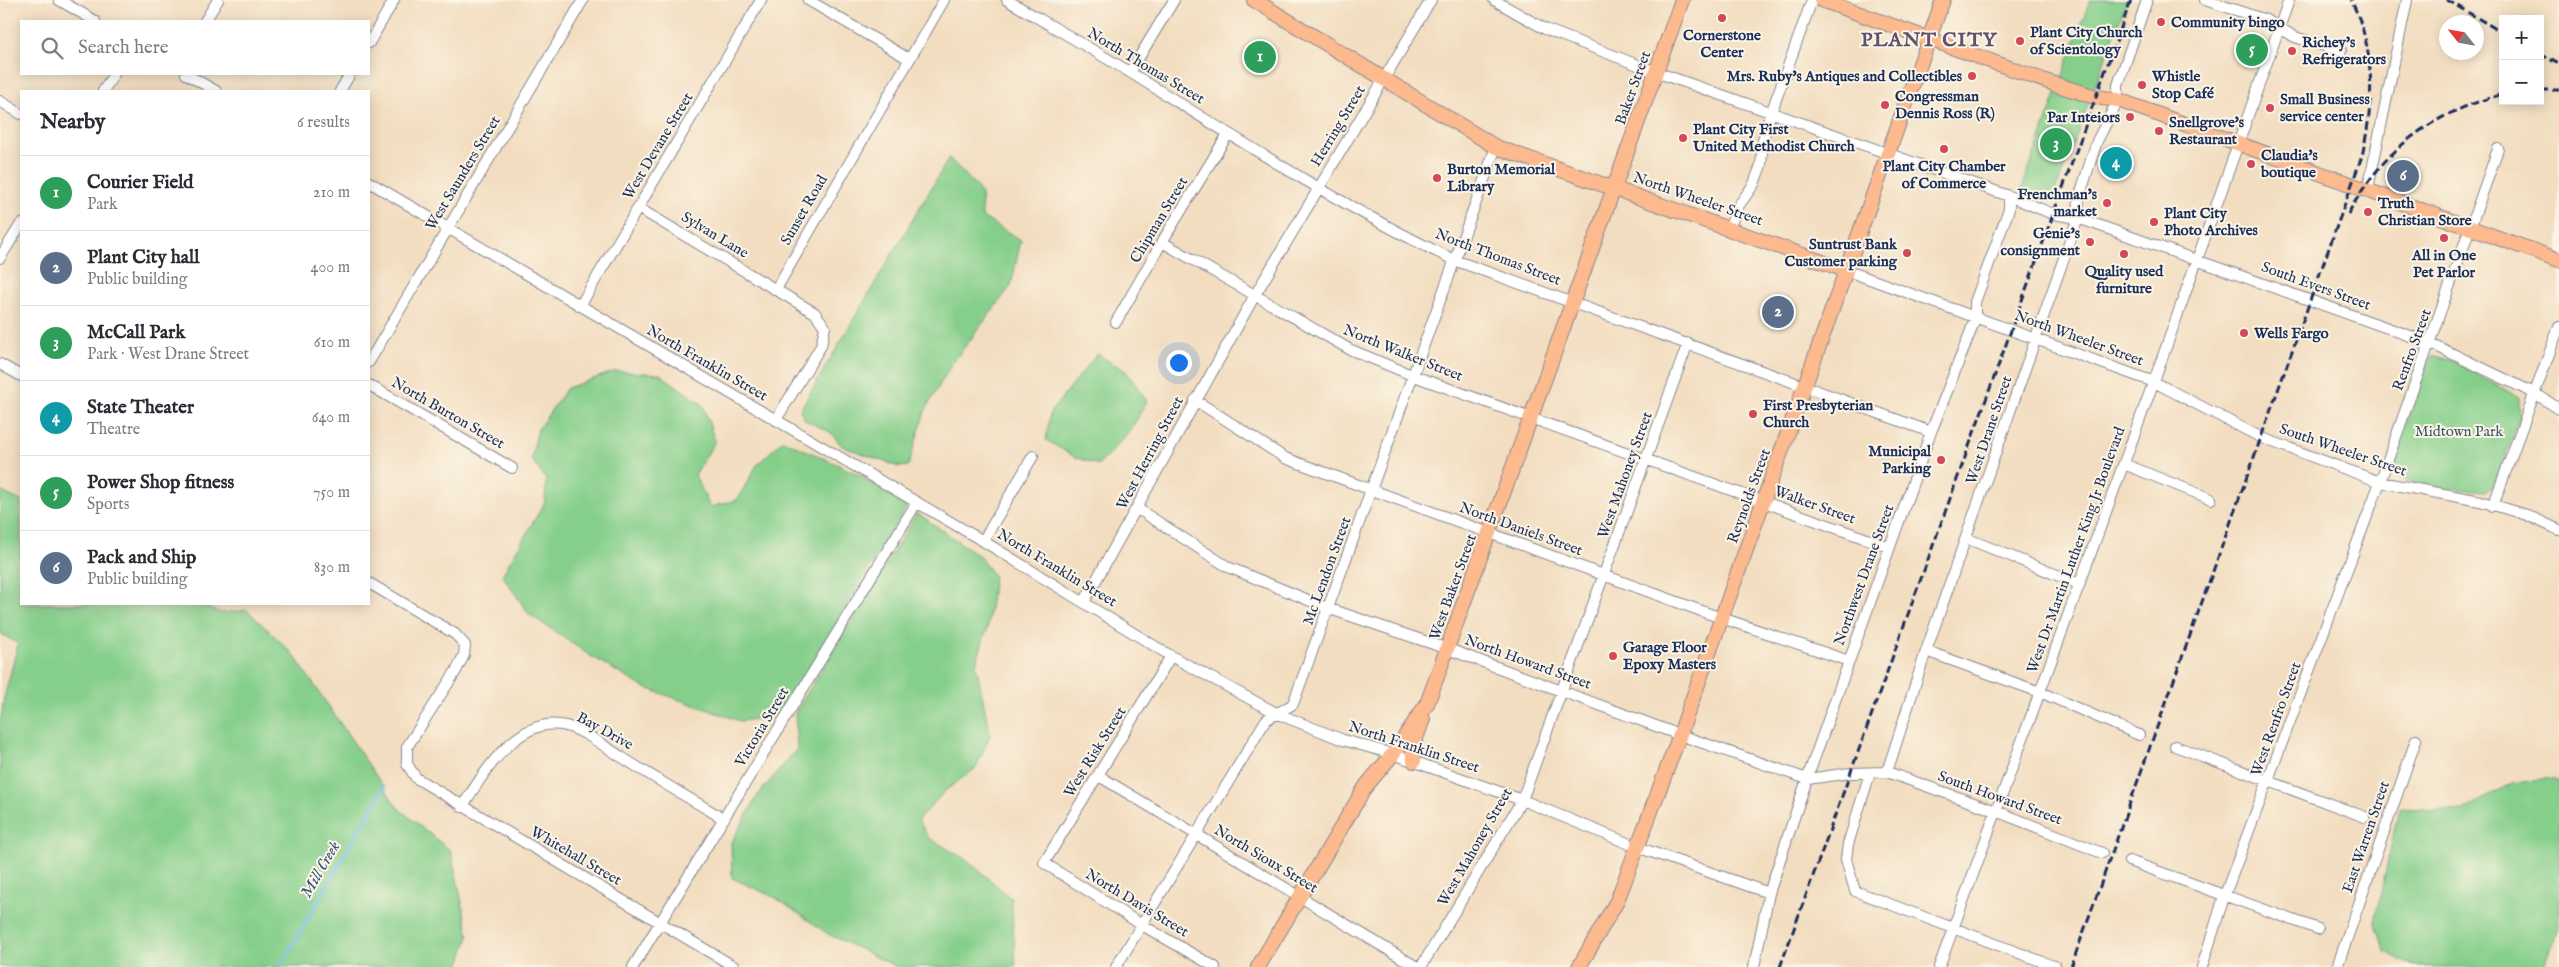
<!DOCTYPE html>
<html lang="en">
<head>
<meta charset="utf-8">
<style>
  :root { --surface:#fff; --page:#f7f7f7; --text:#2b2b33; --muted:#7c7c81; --line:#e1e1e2; --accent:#1a73e8 }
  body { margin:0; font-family:"IM FELL English",serif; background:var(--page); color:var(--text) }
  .controls { position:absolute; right:15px; top:15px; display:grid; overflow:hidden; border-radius:0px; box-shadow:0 2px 12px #0003 }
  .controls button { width:45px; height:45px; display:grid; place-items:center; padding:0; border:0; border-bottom:1px solid var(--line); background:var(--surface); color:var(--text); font:25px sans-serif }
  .compass { position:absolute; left:2439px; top:15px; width:45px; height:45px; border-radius:50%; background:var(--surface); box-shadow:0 2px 12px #0003; rotate:301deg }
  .you { position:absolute; left:1178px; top:362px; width:18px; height:18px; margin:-12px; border:4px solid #fff; border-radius:50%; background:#1a73e8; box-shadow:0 0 0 8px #1a73e833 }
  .badge { display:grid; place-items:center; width:32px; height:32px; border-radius:50%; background:var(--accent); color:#fff; font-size:16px; font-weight:700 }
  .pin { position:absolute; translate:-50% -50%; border:2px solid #fff; box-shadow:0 1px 5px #0006 }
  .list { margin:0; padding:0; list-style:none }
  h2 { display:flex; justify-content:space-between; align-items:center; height:65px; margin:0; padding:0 20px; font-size:21px }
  h2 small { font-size:16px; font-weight:400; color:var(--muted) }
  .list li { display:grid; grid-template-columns:32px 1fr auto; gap:15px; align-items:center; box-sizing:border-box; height:75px; padding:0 20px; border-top:1px solid var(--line) }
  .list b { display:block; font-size:19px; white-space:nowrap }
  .list p { margin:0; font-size:16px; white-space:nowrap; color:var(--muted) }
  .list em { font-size:16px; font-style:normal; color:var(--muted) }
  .icon { flex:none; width:28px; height:28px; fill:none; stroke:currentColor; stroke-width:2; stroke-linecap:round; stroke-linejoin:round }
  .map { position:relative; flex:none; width:2559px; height:967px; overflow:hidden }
  .search { position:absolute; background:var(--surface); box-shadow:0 2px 12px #0003; left:20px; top:20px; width:350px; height:55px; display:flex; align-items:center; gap:12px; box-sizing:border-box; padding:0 18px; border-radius:0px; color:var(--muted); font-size:19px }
  .panel { position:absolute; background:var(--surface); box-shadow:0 2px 12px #0003; left:20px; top:90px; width:350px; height:515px; border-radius:0px }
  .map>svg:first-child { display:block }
  .green { fill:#86cf8b; stroke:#507f74 }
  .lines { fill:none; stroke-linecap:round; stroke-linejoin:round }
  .stream { stroke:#78bdee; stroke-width:3 }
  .minor-casing { stroke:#86868f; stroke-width:12 }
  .major-casing { stroke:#86868f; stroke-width:16 }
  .minor { stroke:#fff; stroke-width:10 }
  .major { stroke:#fcba8e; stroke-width:14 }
  .rail { stroke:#1b2f5e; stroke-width:3; stroke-dasharray:8 4; stroke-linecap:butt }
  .poi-dot { fill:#d1495b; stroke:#fcf5e5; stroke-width:2 }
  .labels { text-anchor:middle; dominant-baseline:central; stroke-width:4; stroke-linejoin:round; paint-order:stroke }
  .poi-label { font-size:15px; font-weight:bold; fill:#1b2f5e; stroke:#fcf5e5; text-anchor:start }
  .street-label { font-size:15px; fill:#1b2f5e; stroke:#fcf5e5 }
  .park-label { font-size:15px; fill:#365769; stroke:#fcf5e5 }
  .water-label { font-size:16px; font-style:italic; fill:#325282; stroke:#fcf5e5 }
  .district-label { font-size:20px; font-weight:bold; letter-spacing:1px; fill:#5f5370; stroke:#fcf5e5 }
</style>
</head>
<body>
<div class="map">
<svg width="2559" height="967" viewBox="0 0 2559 967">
  <rect width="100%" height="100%" fill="#fcf5e5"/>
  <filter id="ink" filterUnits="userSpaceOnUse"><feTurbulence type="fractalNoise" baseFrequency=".02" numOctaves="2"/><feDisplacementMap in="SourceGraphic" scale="10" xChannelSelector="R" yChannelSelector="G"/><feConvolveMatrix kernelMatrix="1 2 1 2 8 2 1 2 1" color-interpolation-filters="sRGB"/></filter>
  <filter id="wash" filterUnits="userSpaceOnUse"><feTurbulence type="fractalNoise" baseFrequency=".0096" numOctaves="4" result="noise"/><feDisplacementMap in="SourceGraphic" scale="20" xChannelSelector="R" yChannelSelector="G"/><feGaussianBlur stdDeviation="1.12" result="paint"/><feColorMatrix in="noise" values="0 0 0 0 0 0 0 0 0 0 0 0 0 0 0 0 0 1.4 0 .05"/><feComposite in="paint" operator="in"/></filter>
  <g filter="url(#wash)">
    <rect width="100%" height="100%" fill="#f2ddc0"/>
    <path class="green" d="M 2090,0 L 2127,0 L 2052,201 L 2021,191 Z
      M 949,158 L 977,187 L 981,194 L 982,217 L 1021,240 L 1011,286 L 951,365 L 926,409 L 908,466 L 899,467 L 842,446 L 830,432 L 805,420 L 800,410 Z
      M 1097,354 L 1126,371 L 1147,401 L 1130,431 L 1099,465 L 1075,457 L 1046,440 L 1050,413 Z
      M 2433,355 L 2453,361 L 2519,398 L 2520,418 L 2494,485 L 2486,491 C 2470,490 2410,488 2399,477 C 2396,474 2394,467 2392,463 L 2428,361 Z
      M 616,371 L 660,374 L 703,405 L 715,441 L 695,475 L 710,507 L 737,500 L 757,465 L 783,440 L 856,473 L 907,506 L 780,716 L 740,721 L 643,687 L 589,655 L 529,614 L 502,575 L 545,502 L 546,480 L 531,459 L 538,429 L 567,388 Z
      M 0,491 L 21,501 L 21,604 L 194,604 L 222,613 L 247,610 L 293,654 L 398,808 L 451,851 L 469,936 L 459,967 L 0,967 L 0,723 L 4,698 L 18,644 L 0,633 Z
      M 917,513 L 978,555 L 994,576 L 988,625 L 976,664 L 990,735 L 976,768 L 946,790 L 918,820 L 929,838 L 967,860 L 1011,898 L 1016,967 L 897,967 L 828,934 L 776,898 L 732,878 L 731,843 L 758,795 L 797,749 L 795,713 Z
      M 2554,779 L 2559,781 L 2559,928 L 2543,967 L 2413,967 L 2385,951 L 2375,921 L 2399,808 L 2462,811 L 2512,783 Z"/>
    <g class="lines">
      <path class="stream" d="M 280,967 L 385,786"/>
    </g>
  </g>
  <g filter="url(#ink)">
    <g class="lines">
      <defs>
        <path id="minor" d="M 59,0 L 95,21
          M 808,0 L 909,59
          M 1007,0 C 1048,24 1090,48 1131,73 C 1237,139 1341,206 1454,260 L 1931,432
          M 1494,0 L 1545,29 L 1656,72 L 2009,196 L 2053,214 L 2078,218 L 2430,343 L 2536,394 L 2559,409
          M 2205,0 L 2266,20 L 2295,37 L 2341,51
          M 205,21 L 218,0
          M 369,43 L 394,0
          M 1130,72 L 1174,0
          M 186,74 L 216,91
          M 103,91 L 114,74
          M 340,91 L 350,74
          M 0,101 L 21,114
          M 369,182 L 983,541 L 1171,656 L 1278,714 L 1343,740 L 1393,754 L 1522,800 L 1637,847 L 1769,893
          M 2368,189 L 2407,0
          M 638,208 L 815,313 L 825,327 L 821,346 L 776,420
          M 1729,228 L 1739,205 L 1754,184 L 1761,165 L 1763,141 L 1766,127 L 1812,0
          M 1162,242 L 1349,349 L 1414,376 L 1889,547
          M 0,258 L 21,224
          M 1845,270 L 2154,382 L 2262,438 L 2380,482 L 2480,501 L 2527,515 L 2559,530
          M 776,289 L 944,0
          M 580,306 L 761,0
          M 1116,322 L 1162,242 L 1228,134
          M 369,362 L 583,0
          M 0,364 L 21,376
          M 369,385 L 512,468
          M 1195,400 L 1285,458 L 1707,613 L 1849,661
          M 2124,464 L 2211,499
          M 2493,506 L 2559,327
          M 1138,509 L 1228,567 L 1330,609 L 1448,649 L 1680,735 L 1807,779 L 1851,773 L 1887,772 L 1996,811 L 2102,853
          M 1966,538 L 2079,584
          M 983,541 L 1033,456
          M 369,583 L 455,634 L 465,645 L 464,655 L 456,671 L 407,747 L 407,764 L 416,778 L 735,967
          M 1084,602 L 1255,295 L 1431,0
          M 1926,651 L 2040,692 L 2139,735
          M 1171,656 L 1044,863 L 1142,925 L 1215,967
          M 2175,746 L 2365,817
          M 1887,772 L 1926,651 L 2078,218 L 2079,198 L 2097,141 L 2118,100 L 2118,85 L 2147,0
          M 1870,773 L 1848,844 L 1846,859 L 1855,891 L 2056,967
          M 1099,776 L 1417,967
          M 462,807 C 484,773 518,714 566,726 C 587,732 605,747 623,758 C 656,779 690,799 724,819
          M 2129,861 L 2318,929
          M 633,967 L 917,502
          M 1116,967 L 1266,720 L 1293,704 L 1496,147
          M 1421,967 L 1522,800 L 1688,343
          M 1754,967 L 1769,893 L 1807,779 L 1931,432 L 1970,333 L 1975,318 L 1975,302 L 2009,209 L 2009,196
          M 1939,967 L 2158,370 L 2289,0
          M 2202,967 L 2224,897 L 2380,482 L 2498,149
          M 2337,967 L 2416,740"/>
        <path id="major" d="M 1254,0 L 1496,147 L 1845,270
          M 1821,0 L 2054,84 L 2096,97 L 2118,100 L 2559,260
          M 1414,761 L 1412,749 L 1423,719
          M 1258,967 L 1366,786 L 1393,754 L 1427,704 L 1682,0
          M 1579,967 L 1617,901 L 1676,745 L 1943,0"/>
      </defs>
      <use href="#minor" class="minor-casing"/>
      <use href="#major" class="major-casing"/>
      <use href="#minor" class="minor"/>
      <use href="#major" class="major"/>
      <path class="rail" d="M 2447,0 L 2503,33
        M 2540,54 L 2559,64
        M 2540,90 L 2559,90
        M 2348,214 C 2384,148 2431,114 2503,94
        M 1780,967 L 2131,0
        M 2071,967 L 2362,156 C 2374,103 2376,50 2351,0"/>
    </g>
  </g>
  <g class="poi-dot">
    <circle cx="1722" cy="18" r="5"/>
    <circle cx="2161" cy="22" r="5"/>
    <circle cx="2020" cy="41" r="5"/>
    <circle cx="2292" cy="51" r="5"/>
    <circle cx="1972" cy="76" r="5"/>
    <circle cx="2142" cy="85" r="5"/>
    <circle cx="1885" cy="105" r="5"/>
    <circle cx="2270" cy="108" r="5"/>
    <circle cx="2130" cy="117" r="5"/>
    <circle cx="2159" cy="131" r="5"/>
    <circle cx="1683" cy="138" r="5"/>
    <circle cx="1944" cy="149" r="5"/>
    <circle cx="2251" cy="164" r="5"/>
    <circle cx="1437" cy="178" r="5"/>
    <circle cx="2107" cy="203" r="5"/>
    <circle cx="2368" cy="212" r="5"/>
    <circle cx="2154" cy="222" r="5"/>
    <circle cx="2444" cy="238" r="5"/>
    <circle cx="2090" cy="242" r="5"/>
    <circle cx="1907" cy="253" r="5"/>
    <circle cx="2124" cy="254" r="5"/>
    <circle cx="2244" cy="333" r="5"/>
    <circle cx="1753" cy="414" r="5"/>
    <circle cx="1941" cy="460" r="5"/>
    <circle cx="1613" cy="656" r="5"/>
  </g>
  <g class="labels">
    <g class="poi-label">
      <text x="2171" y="22">Community bingo</text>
      <text x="2030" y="32">Plant City Church<tspan x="2030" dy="17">of Scientology</tspan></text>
      <text x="1722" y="35" text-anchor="middle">Cornerstone<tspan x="1722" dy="17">Center</tspan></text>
      <text x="2302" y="42">Richey's<tspan x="2302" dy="17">Refrigerators</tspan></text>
      <text x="1962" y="76" text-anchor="end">Mrs. Ruby's Antiques and Collectibles</text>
      <text x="2152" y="76">Whistle<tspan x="2152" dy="17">Stop Café</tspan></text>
      <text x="1895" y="96">Congressman<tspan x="1895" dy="17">Dennis Ross (R)</tspan></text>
      <text x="2280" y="99">Small Business<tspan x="2280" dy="17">service center</tspan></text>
      <text x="2120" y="117" text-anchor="end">Par Inteiors</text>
      <text x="2169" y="122">Snellgrove's<tspan x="2169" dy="17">Restaurant</tspan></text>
      <text x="1693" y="129">Plant City First<tspan x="1693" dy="17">United Methodist Church</tspan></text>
      <text x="2261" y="155">Claudia's<tspan x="2261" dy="17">boutique</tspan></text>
      <text x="1944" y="166" text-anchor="middle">Plant City Chamber<tspan x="1944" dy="17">of Commerce</tspan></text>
      <text x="1447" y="169">Burton Memorial<tspan x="1447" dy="17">Library</tspan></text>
      <text x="2097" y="194" text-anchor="end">Frenchman's<tspan x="2097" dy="17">market</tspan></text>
      <text x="2378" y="203">Truth<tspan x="2378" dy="17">Christian Store</tspan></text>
      <text x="2164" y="213">Plant City<tspan x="2164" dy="17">Photo Archives</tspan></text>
      <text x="2080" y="233" text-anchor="end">Genie's<tspan x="2080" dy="17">consignment</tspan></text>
      <text x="1897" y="244" text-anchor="end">Suntrust Bank<tspan x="1897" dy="17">Customer parking</tspan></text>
      <text x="2444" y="255" text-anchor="middle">All in One<tspan x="2444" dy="17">Pet Parlor</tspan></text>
      <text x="2124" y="271" text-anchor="middle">Quality used<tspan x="2124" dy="17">furniture</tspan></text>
      <text x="2254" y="333">Wells Fargo</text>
      <text x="1763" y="405">First Presbyterian<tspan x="1763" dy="17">Church</tspan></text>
      <text x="1931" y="451" text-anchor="end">Municipal<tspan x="1931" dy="17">Parking</tspan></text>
      <text x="1623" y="647">Garage Floor<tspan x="1623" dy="17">Epoxy Masters</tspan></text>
    </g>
    <g class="street-label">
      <text transform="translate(1146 66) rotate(31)">North Thomas Street</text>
      <text transform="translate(1633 88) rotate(-70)">Baker Street</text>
      <text transform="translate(1338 126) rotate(-59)">Herring Street</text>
      <text transform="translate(658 146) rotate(-59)">West Devane Street</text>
      <text transform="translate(463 173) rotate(-59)">West Saunders Street</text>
      <text transform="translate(1698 199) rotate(19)">North Wheeler Street</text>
      <text transform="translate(804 210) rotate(-60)">Sunset Road</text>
      <text transform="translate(1159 220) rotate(-59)">Chipman Street</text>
      <text transform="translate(715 235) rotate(31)">Sylvan Lane</text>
      <text transform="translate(1498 257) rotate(21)">North Thomas Street</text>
      <text transform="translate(2316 286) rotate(20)">South Evers Street</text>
      <text transform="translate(2079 338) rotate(20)">North Wheeler Street</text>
      <text transform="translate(2412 350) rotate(-70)">Renfro Street</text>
      <text transform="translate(1403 353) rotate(22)">North Walker Street</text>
      <text transform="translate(707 363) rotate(30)">North Franklin Street</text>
      <text transform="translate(448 413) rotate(30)">North Burton Street</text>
      <text transform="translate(1989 430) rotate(-71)">West Drane Street</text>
      <text transform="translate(2343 450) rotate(19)">South Wheeler Street</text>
      <text transform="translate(1150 453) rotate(-62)">West Herring Street</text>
      <text transform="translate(1625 475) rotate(-70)">West Mahoney Street</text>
      <text transform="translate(1749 496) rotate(-70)">Reynolds Street</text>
      <text transform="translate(1815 505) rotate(20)">Walker Street</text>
      <text transform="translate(1521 529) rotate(20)">North Daniels Street</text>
      <text transform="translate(2076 550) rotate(-70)">West Dr Martin Luther King Jr Boulevard</text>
      <text transform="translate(1057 568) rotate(31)">North Franklin Street</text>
      <text transform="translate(1327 571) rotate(-70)">Mc Lendon Street</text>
      <text transform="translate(1864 575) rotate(-70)">Northwest Drane Street</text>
      <text transform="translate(1453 587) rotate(-70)">West Baker Street</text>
      <text transform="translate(1528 662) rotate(20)">North Howard Street</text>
      <text transform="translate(2276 719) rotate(-70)">West Renfro Street</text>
      <text transform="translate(762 727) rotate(-59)">Victoria Street</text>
      <text transform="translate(605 731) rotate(29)">Bay Drive</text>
      <text transform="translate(1414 747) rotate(18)">North Franklin Street</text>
      <text transform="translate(1095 752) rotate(-58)">West Risk Street</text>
      <text transform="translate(2000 798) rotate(20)">South Howard Street</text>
      <text transform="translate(2366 837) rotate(-71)">East Warren Street</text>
      <text transform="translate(1475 847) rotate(-60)">West Mahoney Street</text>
      <text transform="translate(576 856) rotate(30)">Whitehall Street</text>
      <text transform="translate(1266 859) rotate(31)">North Sioux Street</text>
      <text transform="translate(1137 903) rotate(31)">North Davis Street</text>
    </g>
    <g class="park-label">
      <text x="2459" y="431">Midtown Park</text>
    </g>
    <g class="water-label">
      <text transform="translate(321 870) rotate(-60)">Mill Creek</text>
    </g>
    <g class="district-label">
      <text x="1929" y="40">PLANT CITY</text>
    </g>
  </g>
</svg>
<div class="controls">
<button>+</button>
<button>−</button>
</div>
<svg class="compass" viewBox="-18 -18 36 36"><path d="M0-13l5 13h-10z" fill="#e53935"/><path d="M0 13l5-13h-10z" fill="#7c7c81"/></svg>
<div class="you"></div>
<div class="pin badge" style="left:1260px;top:57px;background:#2e9e5b">1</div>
<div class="pin badge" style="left:1778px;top:312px;background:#5c6f8a">2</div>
<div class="pin badge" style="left:2056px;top:144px;background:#2e9e5b">3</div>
<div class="pin badge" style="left:2116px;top:163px;background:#0f9aa8">4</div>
<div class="pin badge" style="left:2252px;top:50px;background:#2e9e5b">5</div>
<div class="pin badge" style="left:2403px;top:176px;background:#5c6f8a">6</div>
<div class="search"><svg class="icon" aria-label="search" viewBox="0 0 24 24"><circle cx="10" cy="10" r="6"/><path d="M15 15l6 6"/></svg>Search here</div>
<section class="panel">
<h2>Nearby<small>6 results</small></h2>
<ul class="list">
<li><span class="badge" style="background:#2e9e5b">1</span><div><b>Courier Field</b><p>Park</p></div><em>210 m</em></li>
<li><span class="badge" style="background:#5c6f8a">2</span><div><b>Plant City hall</b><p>Public building</p></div><em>400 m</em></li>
<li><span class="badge" style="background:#2e9e5b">3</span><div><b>McCall Park</b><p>Park · West Drane Street</p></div><em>610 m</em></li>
<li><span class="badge" style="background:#0f9aa8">4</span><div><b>State Theater</b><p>Theatre</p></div><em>640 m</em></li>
<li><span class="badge" style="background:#2e9e5b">5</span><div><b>Power Shop fitness</b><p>Sports</p></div><em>750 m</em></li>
<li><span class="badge" style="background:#5c6f8a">6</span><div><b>Pack and Ship</b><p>Public building</p></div><em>830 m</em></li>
</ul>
</section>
</div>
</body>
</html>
